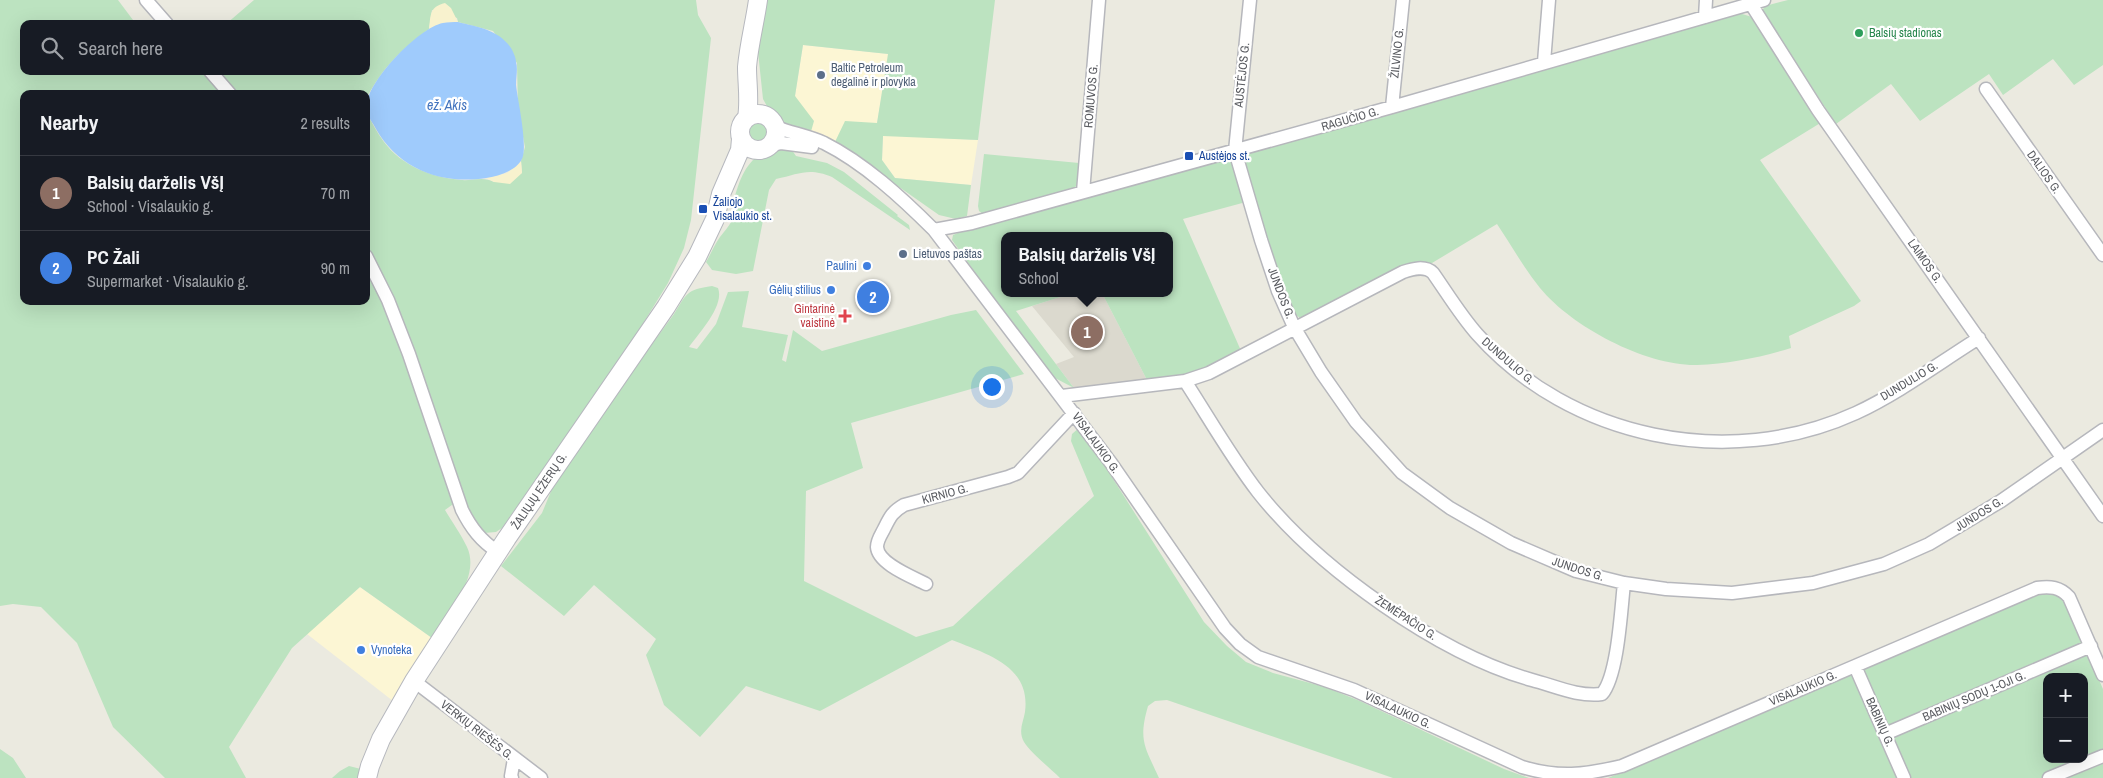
<!DOCTYPE html>
<html lang="en">
<head>
<meta charset="utf-8">
<style>
  :root { --surface:#171b24; --page:#242831; --text:#f1f3f6; --muted:#9ea1a6; --line:#363941; --accent:#e34c2e }
  body { margin:0; font-family:"Archivo Narrow",sans-serif; background:var(--page); color:var(--text) }
  .controls { position:absolute; right:15px; bottom:15px; display:grid; overflow:hidden; border-radius:10px; box-shadow:0 5px 20px #0002 }
  .controls button { width:45px; height:45px; display:grid; place-items:center; padding:0; border:0; border-bottom:1px solid var(--line); background:var(--surface); color:var(--text); font:25px sans-serif }
  .you { position:absolute; left:991px; top:386px; width:18px; height:18px; margin:-12px; border:4px solid #fff; border-radius:50%; background:#1a73e8; box-shadow:0 0 0 8px #1a73e833 }
  .badge { display:grid; place-items:center; width:32px; height:32px; border-radius:50%; background:var(--accent); color:#fff; font-size:16px; font-weight:700 }
  .pin { position:absolute; translate:-50% -50%; border:2px solid #fff; box-shadow:0 1px 5px #0006 }
  .popup { position:absolute; left:1001px; top:232px; width:172px; height:65px; box-sizing:border-box; display:grid; place-content:center; border-radius:10px; background:var(--surface); filter:drop-shadow(0 1px 4px #0005); font-size:16px; white-space:nowrap; color:var(--muted) }
  .popup b { font-size:19px; color:var(--text) }
  .popup::after { content:''; position:absolute; left:50%; top:100%; margin-left:-10px; border:10px solid transparent; border-top-color:var(--surface) }
  .list { margin:0; padding:0; list-style:none }
  h2 { display:flex; justify-content:space-between; align-items:center; height:65px; margin:0; padding:0 20px; font-size:21px }
  h2 small { font-size:16px; font-weight:400; color:var(--muted) }
  .list li { display:grid; grid-template-columns:32px 1fr auto; gap:15px; align-items:center; box-sizing:border-box; height:75px; padding:0 20px; border-top:1px solid var(--line) }
  .list b { display:block; font-size:19px; white-space:nowrap }
  .list p { margin:0; font-size:16px; white-space:nowrap; color:var(--muted) }
  .list em { font-size:16px; font-style:normal; color:var(--muted) }
  .icon { flex:none; width:28px; height:28px; fill:none; stroke:currentColor; stroke-width:2; stroke-linecap:round; stroke-linejoin:round }
  .map { position:relative; flex:none; width:2103px; height:778px; overflow:hidden }
  .search { position:absolute; background:var(--surface); box-shadow:0 5px 20px #0002; left:20px; top:20px; width:350px; height:55px; display:flex; align-items:center; gap:12px; box-sizing:border-box; padding:0 18px; border-radius:10px; color:var(--muted); font-size:19px }
  .panel { position:absolute; background:var(--surface); box-shadow:0 5px 20px #0002; left:20px; top:90px; width:350px; height:215px; border-radius:10px }
  .map>svg:first-child { display:block }
  .commercial { fill:#fcf6d4 }
  .education { fill:#dbd9ce }
  .green { fill:#bce3c0; fill-rule:evenodd }
  .sand { fill:#f8f2ce }
  .water { fill:#9fcbfc }
  .lines { fill:none; stroke-linecap:round; stroke-linejoin:round }
  .street-casing { stroke:#b6b7bc; stroke-width:15 }
  .secondary-casing { stroke:#b6b8be; stroke-width:20 }
  .street { stroke:#fff; stroke-width:12 }
  .secondary { stroke:#fff; stroke-width:18 }
  .leisure-dot { fill:#2e9e5b; stroke:#fff; stroke-width:2 }
  .service-dot { fill:#5c6f8a; stroke:#fff; stroke-width:2 }
  .transit-dot { fill:#1a4fb4; stroke:#fff; stroke-width:2 }
  .shop-dot { fill:#3f7fe0; stroke:#fff; stroke-width:2 }
  .health-dot { fill:#e0444e; stroke:#fff; stroke-width:2 }
  .labels { text-anchor:middle; dominant-baseline:central; stroke-width:4.5; stroke-linejoin:round; paint-order:stroke }
  .leisure-label { font-size:12px; fill:#27864d; stroke:#fff; text-anchor:start }
  .street-label { font-size:12px; fill:#595b60; stroke:#fff }
  .service-label { font-size:12px; fill:#4e5e75; stroke:#fff; text-anchor:start }
  .transit-label { font-size:12px; fill:#164399; stroke:#fff; text-anchor:start }
  .shop-label { font-size:12px; fill:#366cbe; stroke:#fff; text-anchor:end }
  .health-label { font-size:12px; fill:#be3a42; stroke:#fff; text-anchor:end }
  .water-label { font-size:14px; font-style:italic; fill:#4374be; stroke:#fff }
</style>
</head>
<body>
<div class="map">
<svg width="2103" height="778" viewBox="0 0 2103 778">
  <rect width="100%" height="100%" fill="#ebeae0"/>
  <path class="commercial" d="M 803,45 L 889,54 L 877,123 L 834,144 L 810,135 L 795,96 Z
    M 883,135 L 978,140 L 971,185 L 895,178 L 882,160 Z
    M 360,587 L 432,638 L 393,701 L 307,634 Z"/>
  <path class="education" d="M 1073,293 L 1102,293 L 1147,380 L 1074,388 L 1056,364 L 1074,357 L 1032,306 Z"/>
  <path class="green" d="M 0,0 L 118,0 L 136,24 L 24,24 L 24,71 L 366,71 L 366,24 L 226,24 L 254,0 L 696,0 L 698,15 L 711,38 L 691,220 L 684,248 L 668,283 L 618,364 L 502,528 L 496,532 L 484,533 L 471,521 L 463,497 L 445,510 C 452,522 461,534 467,547 C 481,577 448,614 432,638 L 360,587 L 292,648 L 229,747 L 246,778 L 165,778 L 113,727 L 77,643 L 41,607 L 13,604 L 0,606 ZM 432,10 L 457,18 L 458,22 L 493,31 L 517,63 L 518,111 L 525,147 L 521,161 L 522,173 L 494,182 C 483,176 473,181 461,180 C 431,177 402,166 384,142 C 377,133 372,122 366,112 L 366,301 L 24,301 L 24,94 L 366,94 L 366,99 C 383,67 401,50 429,29 Z
    M 765,0 L 995,0 L 978,140 L 883,136 L 882,160 L 895,178 L 971,185 L 967,216 L 956,219 L 939,215 L 845,149 L 834,144 L 845,121 L 877,123 L 888,54 L 803,45 L 795,96 L 814,121 L 810,135 L 784,127 L 775,113 L 768,108 L 763,99 L 758,52 Z
    M 1788,0 L 2103,0 L 2103,65 L 2074,85 L 2053,59 L 2003,95 L 1989,74 L 1920,121 L 1891,84 L 1836,124 L 1762,11 L 1765,6 Z
    M 1739,13 L 1752,17 L 1822,122 L 1760,160 L 1861,301 L 1854,306 L 1789,336 L 1791,348 C 1762,357 1729,364 1697,365 C 1646,366 1572,327 1540,288 C 1524,268 1511,245 1497,224 L 1432,263 L 1417,263 L 1306,318 L 1300,318 L 1291,311 L 1263,229 L 1244,159 L 1245,153 Z
    M747 131a10 10 0 1 1 20 0a10 10 0 1 1-20 0Z
    M 789,146 L 796,156 L 827,163 L 844,172 L 898,215 L 897,216 L 909,225 L 910,230 L 832,177 C 809,167 799,174 776,179 L 769,190 L 753,271 L 736,274 L 712,270 L 706,262 C 711,254 714,245 720,237 C 729,226 734,220 737,206 L 733,203 C 742,170 751,149 789,146 Z
    M 984,154 L 1079,163 L 1078,183 L 1074,189 L 983,214 L 979,211 L 978,206 Z
    M 1226,158 L 1232,158 L 1246,202 L 1183,219 L 1242,353 L 1182,377 L 1147,380 L 1102,293 L 1170,293 L 1170,236 L 1004,236 L 1004,293 L 1073,293 L 1016,311 L 1074,388 L 1055,378 L 1010,322 L 952,240 L 953,235 L 960,232 Z
    M 712,286 L 718,288 C 725,306 698,334 689,347 L 697,349 L 716,324 L 728,292 L 749,291 L 742,327 L 788,335 L 782,360 L 786,362 L 793,330 L 822,351 L 951,315 L 976,310 L 1024,374 L 851,423 L 863,468 L 806,491 L 804,581 L 916,637 L 953,626 L 1094,496 L 1071,441 L 1072,434 L 1080,427 L 1204,622 L 1227,646 L 1246,662 L 1273,673 L 1325,687 L 1360,701 L 1504,769 L 1529,778 L 1393,778 L 1167,700 L 1155,701 L 1148,706 C 1138,741 1145,747 1159,778 L 1060,778 C 1050,768 1032,754 1024,742 C 1018,731 1023,723 1025,712 C 1031,666 987,654 952,640 L 820,711 L 746,686 L 700,737 L 664,705 L 646,655 L 656,639 L 594,585 L 564,616 L 501,566 L 542,513 L 559,472 L 674,314 C 687,293 686,290 712,286 Z
    M 2048,591 L 2063,597 L 2103,689 L 2103,778 L 1608,778 L 2043,592 ZM 2047,677 L 2084,677 L 2084,759 L 2047,759 Z
    M 0,749 L 13,758 L 26,778 L 0,778 Z
    M 349,766 L 361,769 L 360,778 L 332,778 L 340,771 Z"/>
  <path class="sand" d="M 445,3 L 451,8 L 458,22 L 442,23 L 429,29 C 431,15 429,7 445,3 Z
    M 521,161 L 522,173 L 510,184 L 494,182 L 486,178 L 507,173 Z"/>
  <path class="water" d="M 458,22 C 478,27 499,30 511,48 C 513,51 516,58 516,62 C 518,69 516,77 516,85 C 518,102 528,146 522,159 C 516,171 498,176 486,178 C 441,185 399,169 376,129 C 373,123 367,116 366,109 C 365,83 418,28 443,23 C 448,22 453,22 458,22 Z"/>
  <g class="lines">
    <defs>
      <path id="street" d="M 146,0 L 167,24
        M 1250,0 L 1235,151 L 1261,240 L 1278,291 L 1294,327 L 1321,372 L 1356,422 L 1402,473 L 1450,508 L 1511,543 L 1576,571 L 1624,583 L 1666,589 L 1732,593 L 1813,583 L 1884,564 L 1929,544 L 2001,501 L 2103,430
        M 1751,4 L 1818,110 L 2103,516
        M 1705,17 L 1706,0
        M 1544,62 L 1549,0
        M 210,71 L 230,94
        M 1986,89 L 2103,255
        M 1392,107 L 1403,0
        M 776,127 C 791,133 809,136 824,143 C 864,163 902,198 934,230 L 1111,463 L 1225,628 L 1240,644 L 1258,657 L 1354,690 L 1522,767 C 1559,778 1584,775 1622,766 L 2037,588 C 2050,586 2060,587 2069,597 L 2103,675
        M 770,145 L 781,143 L 812,147
        M 1083,192 L 1099,0
        M 934,230 L 972,223 L 1392,107 L 1764,0
        M 366,256 L 388,300 L 409,354 L 462,510 C 471,528 481,541 498,552
        M 1185,381 C 1209,418 1231,457 1258,492 C 1318,568 1439,654 1532,680 C 1555,686 1578,697 1602,694 C 1618,675 1621,610 1624,583
        M 1062,396 L 1185,381 L 1209,373 L 1403,272 C 1412,269 1425,265 1433,273 C 1447,293 1461,316 1477,334 C 1570,439 1729,471 1856,413 C 1899,393 1939,363 1979,338
        M 926,584 C 913,577 878,564 877,547 C 877,540 881,535 884,529 C 890,517 892,512 904,505 L 1008,477 L 1018,473 L 1074,413
        M 1855,666 L 1904,778
        M 414,681 L 541,778
        M 1885,734 L 2091,646
        M 512,778 L 511,776 L 514,759
        M 2049,778 L 2103,756"/>
      <path id="secondary" d="M740 132a18 18 0 1 1 36 0a18 18 0 1 1-36 0Z
        M 747,118 C 750,100 747,84 747,67 C 749,44 755,22 758,0
        M 367,778 L 370,766 L 381,739 L 414,681 L 507,538 L 666,307 L 697,257 L 715,219 L 721,194 L 740,150 L 741,139"/>
    </defs>
    <use href="#street" class="street-casing"/>
    <use href="#secondary" class="secondary-casing"/>
    <use href="#street" class="street"/>
    <use href="#secondary" class="secondary"/>
  </g>
  <circle class="leisure-dot" cx="1859" cy="33" r="5"/>
  <g class="service-dot">
    <circle cx="821" cy="75" r="5"/>
    <circle cx="903" cy="254" r="5"/>
  </g>
  <g class="transit-dot">
    <rect x="1184" y="151" width="10" height="10" rx="2.5"/>
    <rect x="698" y="204" width="10" height="10" rx="2.5"/>
  </g>
  <g class="shop-dot">
    <circle cx="867" cy="266" r="5"/>
    <circle cx="831" cy="290" r="5"/>
    <circle cx="361" cy="650" r="5"/>
  </g>
  <path class="health-dot" d="M842.5 308.5h5v5h5v5h-5v5h-5v-5h-5v-5h5z"/>
  <g class="labels">
    <g class="leisure-label">
      <text x="1869" y="33">Balsių stadionas</text>
    </g>
    <g class="street-label">
      <text transform="translate(1397 53) rotate(-84)">ŽILVINO G.</text>
      <text transform="translate(1242 75) rotate(-84)">AUSTĖJOS G.</text>
      <text transform="translate(1091 96) rotate(-85)">ROMUVOS G.</text>
      <text transform="translate(1350 119) rotate(-16)">RAGUČIO G.</text>
      <text transform="translate(2044 172) rotate(55)">DALIOS G.</text>
      <text transform="translate(1925 261) rotate(55)">LAIMOS G.</text>
      <text transform="translate(1281 293) rotate(69)">JUNDOS G.</text>
      <text transform="translate(1508 361) rotate(41)">DUNDULIO G.</text>
      <text transform="translate(1909 381) rotate(-31)">DUNDULIO G.</text>
      <text transform="translate(1096 443) rotate(54)">VISALAUKIO G.</text>
      <text transform="translate(539 491) rotate(-56)">ŽALIŲJŲ EŽERŲ G.</text>
      <text transform="translate(945 494) rotate(-15)">KIRNIO G.</text>
      <text transform="translate(1979 514) rotate(-32)">JUNDOS G.</text>
      <text transform="translate(1578 569) rotate(18)">JUNDOS G.</text>
      <text transform="translate(1406 618) rotate(33)">ŽEMĖPAČIO G.</text>
      <text transform="translate(1803 688) rotate(-23)">VISALAUKIO G.</text>
      <text transform="translate(1974 696) rotate(-23)">BABINIŲ SODŲ 1-OJI G.</text>
      <text transform="translate(1398 710) rotate(25)">VISALAUKIO G.</text>
      <text transform="translate(1880 722) rotate(66)">BABINIŲ G.</text>
      <text transform="translate(477 730) rotate(38)">VERKIŲ RIEŠĖS G.</text>
    </g>
    <g class="service-label">
      <text x="831" y="68">Baltic Petroleum<tspan x="831" dy="14">degalinė ir plovykla</tspan></text>
      <text x="913" y="254">Lietuvos paštas</text>
    </g>
    <g class="transit-label">
      <text x="1199" y="156">Austėjos st.</text>
      <text x="713" y="202">Žaliojo<tspan x="713" dy="14">Visalaukio st.</tspan></text>
    </g>
    <g class="shop-label">
      <text x="857" y="266">Paulini</text>
      <text x="821" y="290">Gėlių stilius</text>
      <text x="371" y="650" text-anchor="start">Vynoteka</text>
    </g>
    <g class="health-label">
      <text x="835" y="309">Gintarinė<tspan x="835" dy="14">vaistinė</tspan></text>
    </g>
    <g class="water-label">
      <text x="447" y="105">ež. Akis</text>
    </g>
  </g>
</svg>
<div class="controls">
<button>+</button>
<button>−</button>
</div>
<div class="you"></div>
<div class="pin badge" style="left:1087px;top:332px;background:#8d6e63">1</div>
<div class="popup"><b>Balsių darželis VšĮ</b>School</div>
<div class="pin badge" style="left:873px;top:297px;background:#3f7fe0">2</div>
<div class="search"><svg class="icon" aria-label="search" viewBox="0 0 24 24"><circle cx="10" cy="10" r="6"/><path d="M15 15l6 6"/></svg>Search here</div>
<section class="panel">
<h2>Nearby<small>2 results</small></h2>
<ul class="list">
<li><span class="badge" style="background:#8d6e63">1</span><div><b>Balsių darželis VšĮ</b><p>School · Visalaukio g.</p></div><em>70 m</em></li>
<li><span class="badge" style="background:#3f7fe0">2</span><div><b>PC Žali</b><p>Supermarket · Visalaukio g.</p></div><em>90 m</em></li>
</ul>
</section>
</div>
</body>
</html>
